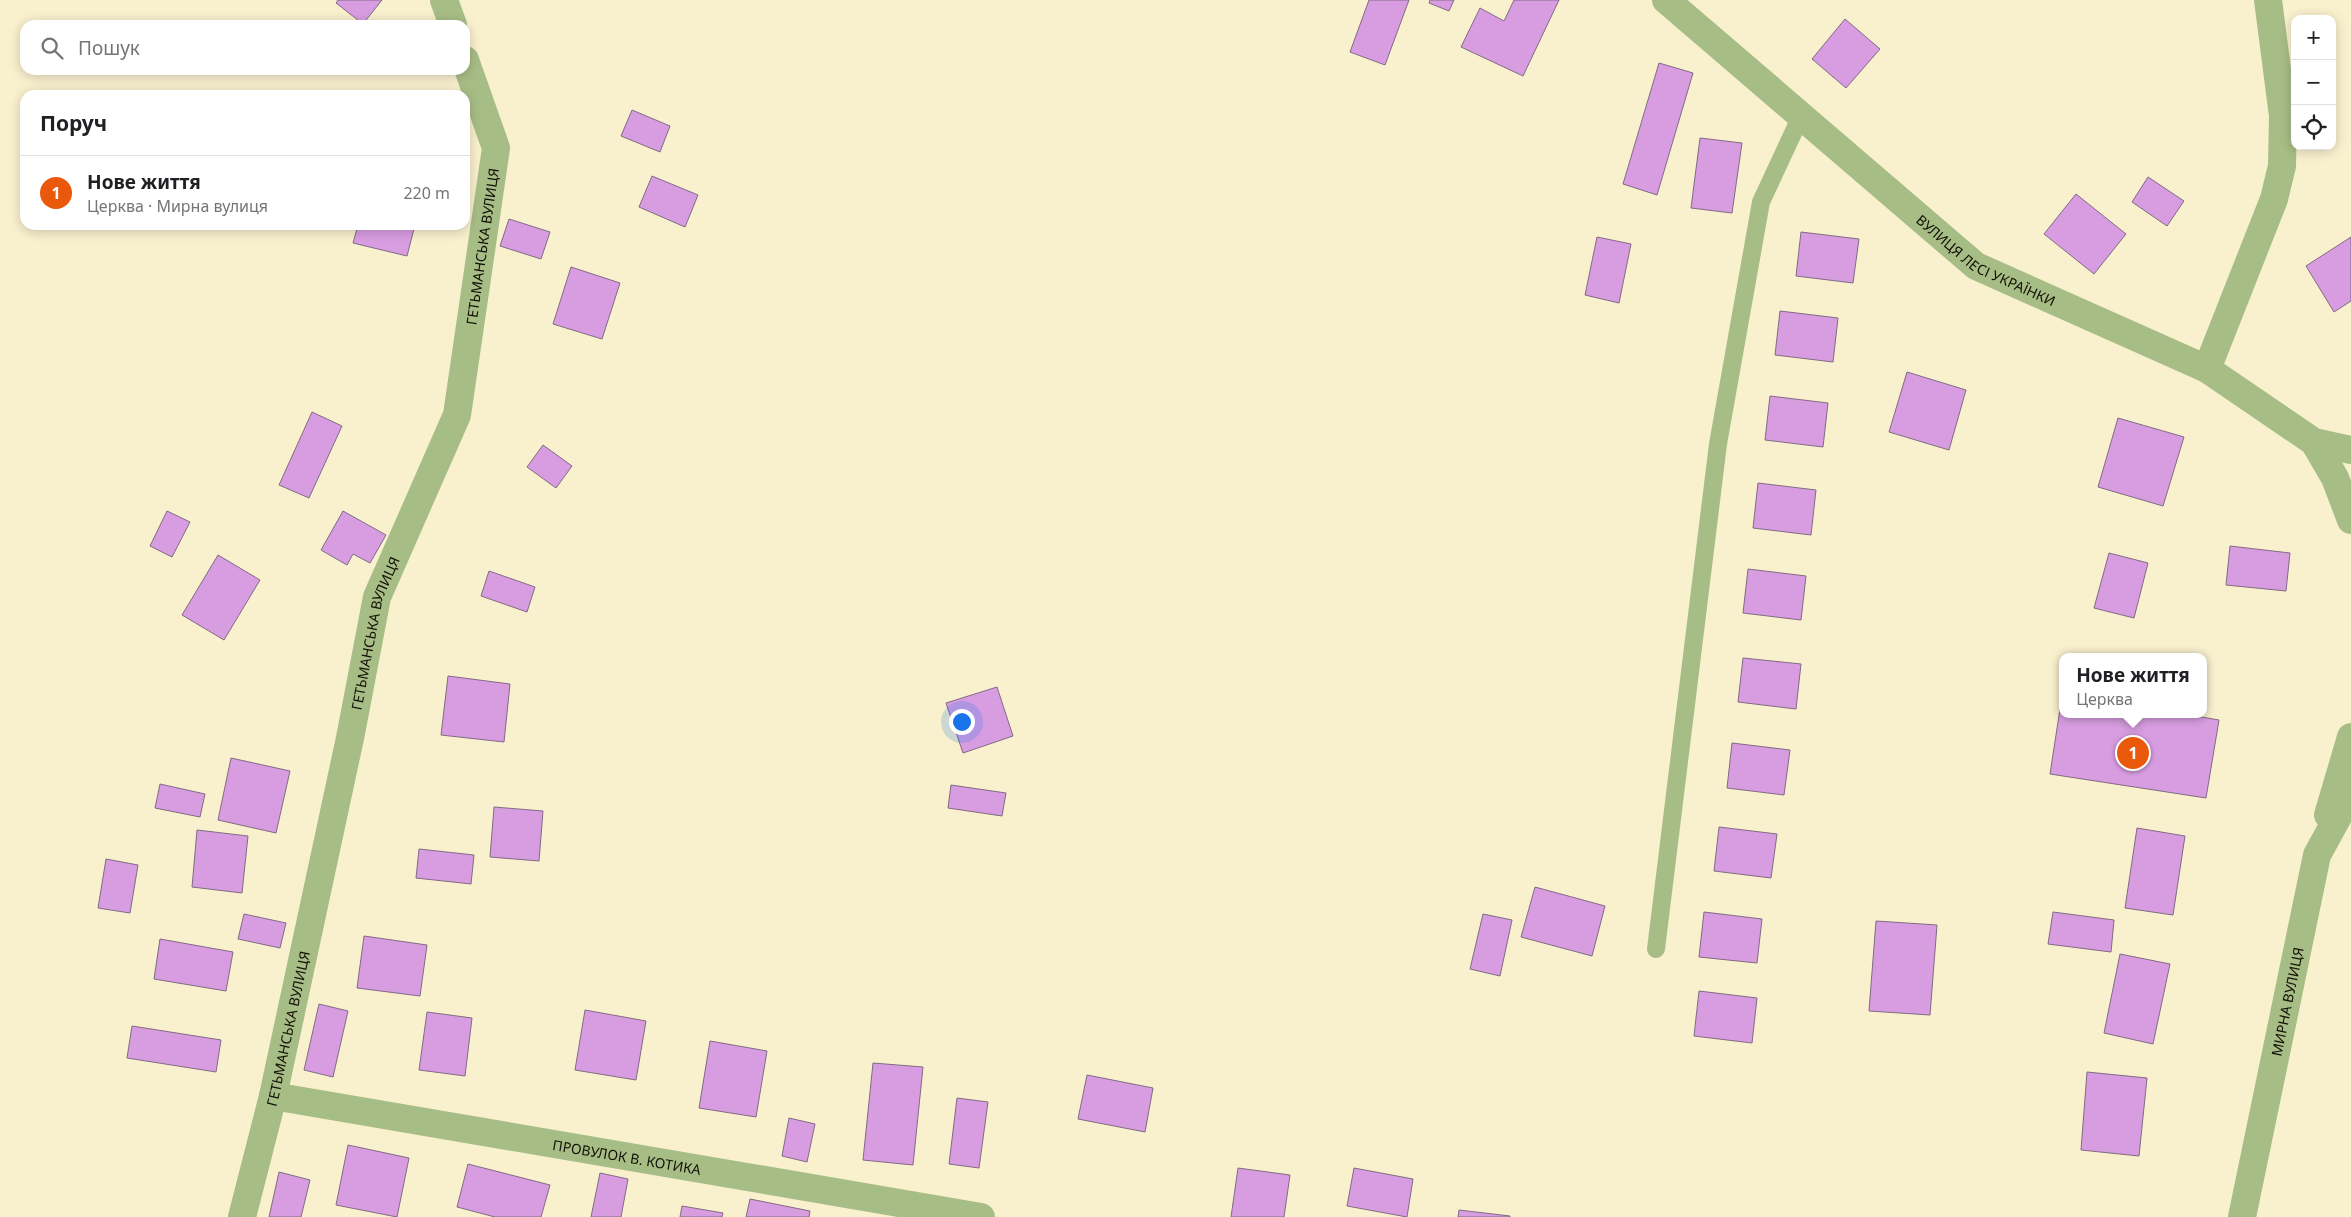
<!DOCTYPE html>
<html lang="uk">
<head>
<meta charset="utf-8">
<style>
  :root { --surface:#fff; --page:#f6f6f6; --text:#202124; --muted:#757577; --line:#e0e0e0; --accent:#ea580c }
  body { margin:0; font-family:"Noto Sans",sans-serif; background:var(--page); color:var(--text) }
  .controls { position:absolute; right:15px; top:15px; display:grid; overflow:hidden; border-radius:10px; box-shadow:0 2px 12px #0003 }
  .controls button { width:45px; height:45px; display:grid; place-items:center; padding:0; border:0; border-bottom:1px solid var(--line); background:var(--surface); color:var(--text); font:25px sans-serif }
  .you { position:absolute; left:961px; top:721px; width:18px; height:18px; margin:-12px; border:4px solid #fff; border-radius:50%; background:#1a73e8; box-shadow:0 0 0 8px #1a73e833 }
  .badge { display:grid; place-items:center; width:32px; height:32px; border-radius:50%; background:var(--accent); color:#fff; font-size:16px; font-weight:700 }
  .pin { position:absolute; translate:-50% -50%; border:2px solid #fff; box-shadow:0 1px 5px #0006 }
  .popup { position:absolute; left:2059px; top:653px; width:148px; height:65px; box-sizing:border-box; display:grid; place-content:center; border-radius:10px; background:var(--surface); filter:drop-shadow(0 1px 4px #0005); font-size:16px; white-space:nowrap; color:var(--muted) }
  .popup b { font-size:19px; color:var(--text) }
  .popup::after { content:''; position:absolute; left:50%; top:100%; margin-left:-10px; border:10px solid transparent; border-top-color:var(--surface) }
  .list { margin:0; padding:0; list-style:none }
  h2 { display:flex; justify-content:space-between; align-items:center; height:65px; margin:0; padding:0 20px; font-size:21px }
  h2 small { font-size:16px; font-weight:400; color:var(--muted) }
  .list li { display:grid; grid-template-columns:32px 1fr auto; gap:15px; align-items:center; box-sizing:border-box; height:75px; padding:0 20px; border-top:1px solid var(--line) }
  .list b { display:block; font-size:19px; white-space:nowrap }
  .list p { margin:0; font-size:16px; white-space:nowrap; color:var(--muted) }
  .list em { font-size:16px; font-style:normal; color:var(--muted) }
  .icon { flex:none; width:28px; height:28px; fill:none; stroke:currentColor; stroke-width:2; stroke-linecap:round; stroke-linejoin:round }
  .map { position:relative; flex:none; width:2351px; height:1217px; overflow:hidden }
  .search { position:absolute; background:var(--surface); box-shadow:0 2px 12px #0003; left:20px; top:20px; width:450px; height:55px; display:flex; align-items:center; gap:12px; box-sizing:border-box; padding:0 18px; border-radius:15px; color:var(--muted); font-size:19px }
  .panel { position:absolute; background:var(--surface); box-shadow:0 2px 12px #0003; left:20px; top:90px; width:450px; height:140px; border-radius:15px }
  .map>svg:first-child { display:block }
  .building { fill:#d89de1; stroke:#806b83 }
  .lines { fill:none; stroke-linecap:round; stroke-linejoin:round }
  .lane { stroke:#a7bd86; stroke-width:18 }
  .street { stroke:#a7bd86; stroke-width:28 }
  .labels { text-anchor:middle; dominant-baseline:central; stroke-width:5; stroke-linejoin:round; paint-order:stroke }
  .street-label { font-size:14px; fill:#131005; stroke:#f9f0ce }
</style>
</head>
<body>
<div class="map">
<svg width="2351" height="1217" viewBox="0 0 2351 1217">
  <rect width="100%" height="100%" fill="#f9f0ce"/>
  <path class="building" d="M 338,0 L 382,0 L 363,24 L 336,3 Z
    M 1369,0 L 1409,0 L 1385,65 L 1350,52 Z
    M 1430,0 L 1454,0 L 1449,11 L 1429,3 Z
    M 1514,0 L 1559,0 L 1523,76 L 1461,47 L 1480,8 L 1504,21 Z
    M 1845,19 L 1880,49 L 1846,88 L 1812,59 Z
    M 1659,63 L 1693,73 L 1657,195 L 1623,184 Z
    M 632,110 L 670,126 L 660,152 L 621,136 Z
    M 1700,138 L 1742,143 L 1732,213 L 1691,208 Z
    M 652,176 L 698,195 L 685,227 L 639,207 Z
    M 2148,177 L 2184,201 L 2167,226 L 2132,202 Z
    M 2076,194 L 2126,234 L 2094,274 L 2044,234 Z
    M 509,219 L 550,232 L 541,259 L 500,246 Z
    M 358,225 L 415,225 L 407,256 L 353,243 Z
    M 1801,232 L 1859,239 L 1853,283 L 1796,276 Z
    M 1597,237 L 1631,244 L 1619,303 L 1585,295 Z
    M 2351,237 L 2351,301 L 2334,312 L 2306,266 Z
    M 571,267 L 620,283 L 602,339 L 553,324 Z
    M 1780,311 L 1838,318 L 1833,362 L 1775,355 Z
    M 1907,372 L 1966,390 L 1949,450 L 1889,432 Z
    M 1770,396 L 1828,403 L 1823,447 L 1765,440 Z
    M 312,412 L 342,426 L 309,498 L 279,485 Z
    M 2118,418 L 2184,437 L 2163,506 L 2098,487 Z
    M 543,445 L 572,466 L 556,488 L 527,467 Z
    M 1758,483 L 1816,490 L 1811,535 L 1753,528 Z
    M 167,511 L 190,522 L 172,557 L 150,546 Z
    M 343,511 L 386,535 L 370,563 L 353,554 L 347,565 L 321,550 Z
    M 2230,546 L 2290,553 L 2286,591 L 2226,585 Z
    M 2109,553 L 2148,563 L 2134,618 L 2094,608 Z
    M 218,555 L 260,580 L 224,640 L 182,615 Z
    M 1748,569 L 1806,576 L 1801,620 L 1743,613 Z
    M 489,571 L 535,587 L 527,612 L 481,596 Z
    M 1743,658 L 1801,664 L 1796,709 L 1738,702 Z
    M 448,676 L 510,684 L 504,742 L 441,735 Z
    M 997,687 L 1013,736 L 963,753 L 946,703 Z
    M 2062,696 L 2063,714 L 2184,714 L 2219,720 L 2206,798 L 2050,774 Z
    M 1732,743 L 1790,750 L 1784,795 L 1727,788 Z
    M 231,758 L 290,771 L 276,833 L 218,820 Z
    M 160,784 L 205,794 L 200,817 L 155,808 Z
    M 951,785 L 1006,793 L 1002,816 L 948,808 Z
    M 494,807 L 543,811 L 539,861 L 490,857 Z
    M 1719,827 L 1777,834 L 1771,878 L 1714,871 Z
    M 2137,828 L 2185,836 L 2173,915 L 2125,908 Z
    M 197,830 L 248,836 L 242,893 L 192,887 Z
    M 419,849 L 474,855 L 471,884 L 416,878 Z
    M 106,859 L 138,865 L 130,913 L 98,908 Z
    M 1535,887 L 1605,906 L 1592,956 L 1521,937 Z
    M 1704,912 L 1762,919 L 1757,963 L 1699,957 Z
    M 2053,912 L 2114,920 L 2111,952 L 2048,944 Z
    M 244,914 L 286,923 L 280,948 L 238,939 Z
    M 1483,914 L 1512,920 L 1500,976 L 1470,969 Z
    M 1876,921 L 1937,925 L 1930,1015 L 1869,1011 Z
    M 364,936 L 427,945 L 420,996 L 357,988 Z
    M 160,939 L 233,952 L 226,991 L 154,979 Z
    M 2120,954 L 2170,964 L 2153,1044 L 2104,1033 Z
    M 1699,991 L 1757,998 L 1752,1043 L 1694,1036 Z
    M 319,1004 L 348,1011 L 333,1077 L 304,1070 Z
    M 585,1010 L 646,1021 L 636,1080 L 575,1070 Z
    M 427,1012 L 472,1018 L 465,1076 L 419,1070 Z
    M 132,1026 L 221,1040 L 216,1072 L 127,1058 Z
    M 710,1041 L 767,1051 L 756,1117 L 699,1108 Z
    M 873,1063 L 923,1067 L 913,1165 L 863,1160 Z
    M 2087,1072 L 2147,1078 L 2139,1156 L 2081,1150 Z
    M 1087,1075 L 1153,1088 L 1145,1132 L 1078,1119 Z
    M 957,1098 L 988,1102 L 979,1168 L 949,1164 Z
    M 789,1118 L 815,1124 L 807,1162 L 782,1156 Z
    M 348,1145 L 409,1158 L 397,1217 L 336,1205 Z
    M 468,1164 L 550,1185 L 541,1217 L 495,1217 L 457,1207 Z
    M 1238,1168 L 1290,1175 L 1284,1217 L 1231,1217 Z
    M 1354,1168 L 1413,1179 L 1407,1217 L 1347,1206 Z
    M 279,1172 L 310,1180 L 301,1217 L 269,1217 Z
    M 600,1173 L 628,1179 L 621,1217 L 591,1217 Z
    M 750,1199 L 810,1211 L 809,1217 L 746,1217 Z
    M 682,1206 L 723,1213 L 722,1217 L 680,1217 Z
    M 1459,1210 L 1510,1216 L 1510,1217 L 1458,1217 Z"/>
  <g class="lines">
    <path class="lane" d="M 1656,949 L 1718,444 L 1761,202 L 1801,116"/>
    <g class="street">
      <path d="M 444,0 L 453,25"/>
      <path id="s1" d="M 1666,0 L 1976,266 L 2207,369 L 2314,442 L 2351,450"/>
      <path d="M 2207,369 L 2274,199 L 2282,166 L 2283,116 L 2268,0"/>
      <path d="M 2314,442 L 2335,478 L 2351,520"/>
      <path d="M 2328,815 L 2351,737"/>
      <path id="s2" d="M 273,1096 L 981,1217"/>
      <path id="s3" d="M 242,1217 L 273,1096 L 350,738 L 377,597 L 457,415 L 496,148 L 465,60"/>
      <path id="s4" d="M 2242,1217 L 2317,855 L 2351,793"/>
    </g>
  </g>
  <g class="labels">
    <g class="street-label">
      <text stroke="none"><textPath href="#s3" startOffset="1004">ГЕТЬМАНСЬКА ВУЛИЦЯ</textPath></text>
      <text stroke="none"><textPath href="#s1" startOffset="414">ВУЛИЦЯ ЛЕСІ УКРАЇНКИ</textPath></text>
      <text stroke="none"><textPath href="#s3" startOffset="599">ГЕТЬМАНСЬКА ВУЛИЦЯ</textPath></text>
      <text stroke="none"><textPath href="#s4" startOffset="220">МИРНА ВУЛИЦЯ</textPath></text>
      <text stroke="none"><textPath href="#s3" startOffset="194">ГЕТЬМАНСЬКА ВУЛИЦЯ</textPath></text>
      <text stroke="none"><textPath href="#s2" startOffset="359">ПРОВУЛОК В. КОТИКА</textPath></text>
    </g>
  </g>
</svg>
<div class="controls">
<button>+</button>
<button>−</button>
<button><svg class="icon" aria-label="locate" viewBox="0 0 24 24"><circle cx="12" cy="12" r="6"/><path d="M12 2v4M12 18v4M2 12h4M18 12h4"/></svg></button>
</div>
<div class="you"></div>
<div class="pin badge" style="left:2133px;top:753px">1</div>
<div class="popup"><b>Нове життя</b>Церква</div>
<div class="search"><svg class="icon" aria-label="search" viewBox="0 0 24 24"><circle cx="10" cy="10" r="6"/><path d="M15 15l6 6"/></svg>Пошук</div>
<section class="panel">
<h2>Поруч<small></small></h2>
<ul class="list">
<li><span class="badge">1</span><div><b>Нове життя</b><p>Церква · Мирна вулиця</p></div><em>220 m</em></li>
</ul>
</section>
</div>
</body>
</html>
